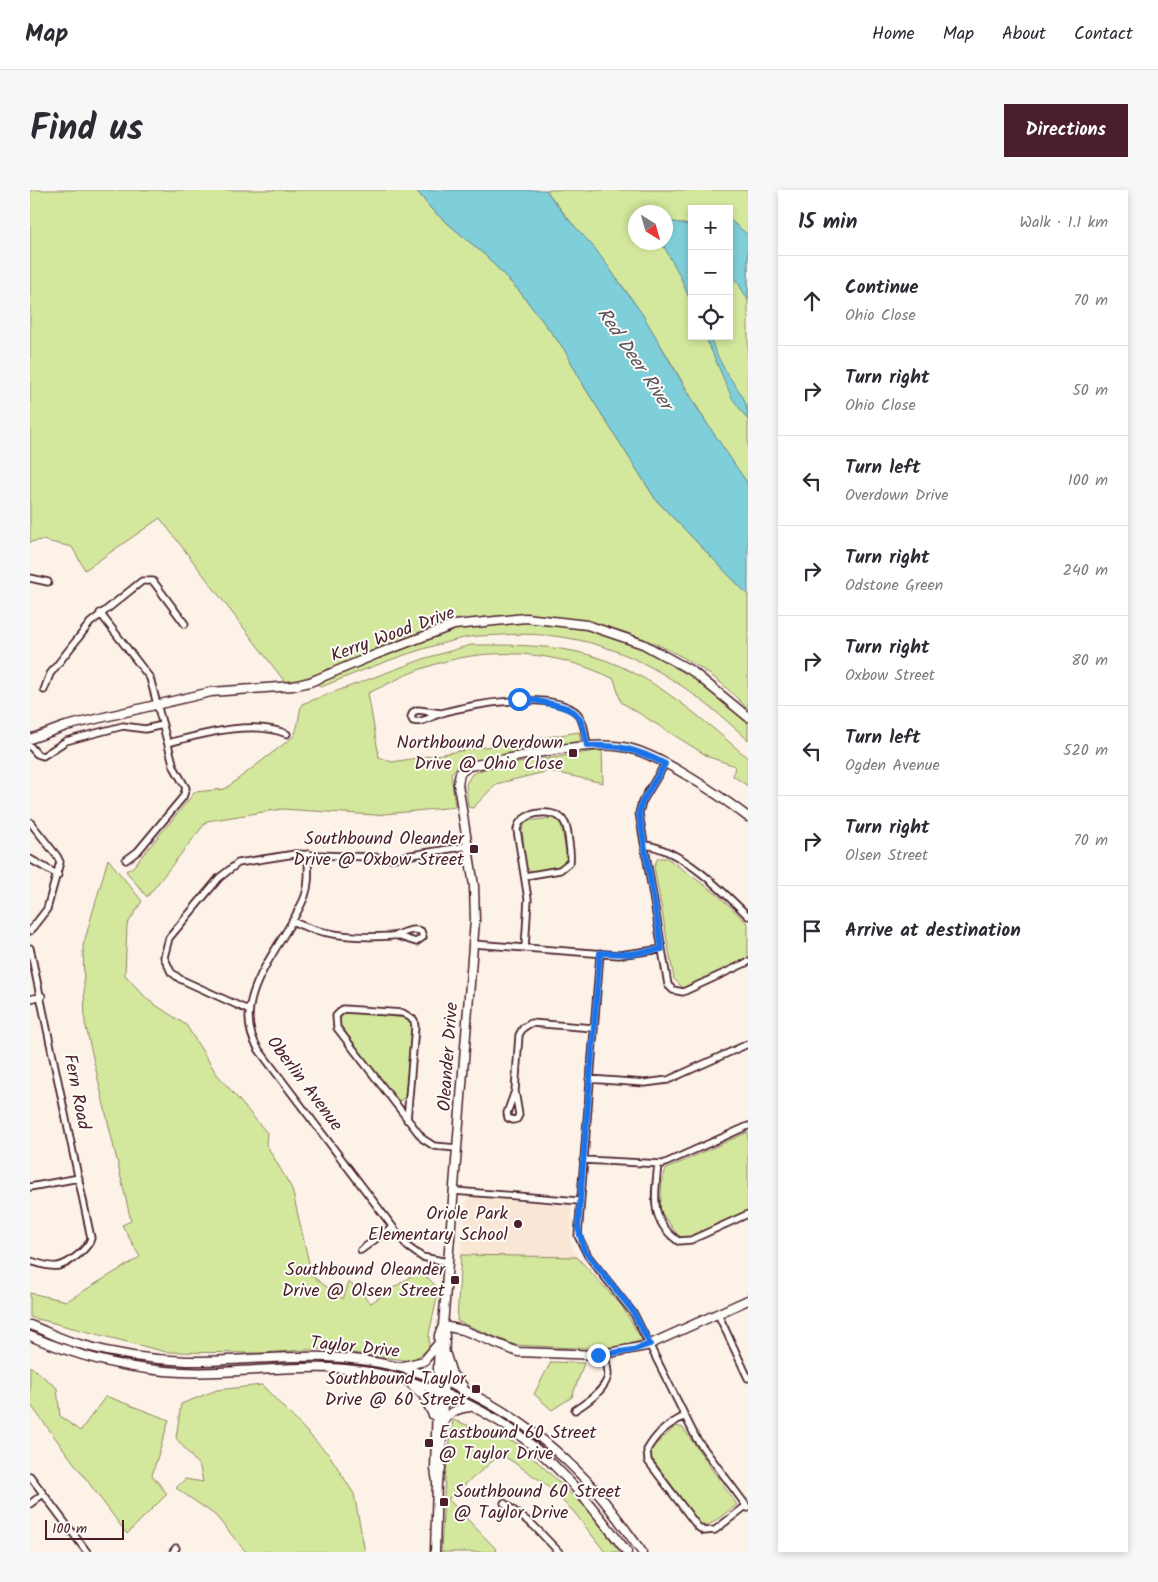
<!DOCTYPE html>
<html lang="en">
<head>
<meta charset="utf-8">
<style>
  :root { --surface:#fff; --page:#f7f7f7; --text:#2b2b33; --muted:#7c7c81; --line:#e1e1e2; --accent:#4a1f2b }
  body { margin:0; font-family:Kalam,sans-serif; background:var(--page); color:var(--text) }
  .controls { position:absolute; right:15px; top:15px; display:grid; overflow:hidden; border-radius:0px; box-shadow:0 2px 8px #0003 }
  .controls button { width:45px; height:45px; display:grid; place-items:center; padding:0; border:0; border-bottom:1px solid var(--line); background:var(--surface); color:var(--text); font:25px sans-serif }
  .compass { position:absolute; left:598px; top:15px; width:45px; height:45px; border-radius:50%; background:var(--surface); box-shadow:0 2px 8px #0003; rotate:143deg }
  .scale { position:absolute; left:15px; bottom:12px; width:79px; box-sizing:border-box; padding-left:5px; border:2px solid #4a1f2b; border-top:0; font-size:14px; line-height:18px; white-space:nowrap; color:#4a1f2b; -webkit-text-stroke:4px #fdfcf7; paint-order:stroke }
  .stop { position:absolute; width:15px; height:15px; margin:-11px; border:4px solid #1a73e8; border-radius:50%; background:#fff }
  .stop.end { background:#1a73e8; border-color:#fff; box-shadow:0 1px 5px #0008 }
  .list { margin:0; padding:0; list-style:none }
  h2 { display:flex; justify-content:space-between; align-items:center; height:65px; margin:0; padding:0 20px; font-size:21px }
  h2 small { font-size:16px; font-weight:400; color:var(--muted) }
  .list li { display:grid; grid-template-columns:32px 1fr auto; gap:15px; align-items:center; box-sizing:border-box; height:90px; padding:0 20px; border-top:1px solid var(--line) }
  .list b { display:block; font-size:19px; white-space:nowrap }
  .list p { margin:0; font-size:16px; white-space:nowrap; color:var(--muted) }
  .list em { font-size:16px; font-style:normal; color:var(--muted) }
  .icon { flex:none; width:28px; height:28px; fill:none; stroke:currentColor; stroke-width:2; stroke-linecap:round; stroke-linejoin:round }
  .map { position:relative; flex:none; width:718px; height:1362px; overflow:hidden; border-radius:0px }
  header { display:flex; align-items:center; gap:30px; box-sizing:border-box; height:70px; padding:0 25px; background:var(--surface); border-bottom:1px solid var(--line) }
  header strong { font-size:24px }
  nav { display:flex; gap:28px; margin-inline-start:auto; font-size:18px }
  .intro { display:flex; align-items:center; justify-content:space-between; box-sizing:border-box; height:120px; padding:0 30px }
  h1 { margin:0; font-size:35px }
  .button { padding:12px 22px; border-radius:0px; background:var(--accent); color:#fff; font-size:18px; font-weight:700 }
  main { display:flex; gap:30px; padding:0 30px }
  aside { flex:1; background:var(--surface); border-radius:0px; box-shadow:0 2px 8px #0003 }
  .map>svg:first-child { display:block }
  .built { fill:#fae6d4 }
  .green { fill:#d4e89d; stroke:#8f8464; fill-rule:evenodd }
  .water { fill:#7ecfd9; stroke:#698993 }
  .lines { fill:none; stroke-linecap:round; stroke-linejoin:round }
  .street-casing { stroke:#4a1f2b; stroke-width:9 }
  .secondary-casing { stroke:#4a1f2b; stroke-width:11 }
  .street { stroke:#fdfcf7; stroke-width:5.5 }
  .secondary { stroke:#fdfcf7; stroke-width:8 }
  .route { stroke:#1a73e8; stroke-width:6 }
  .poi-dot { fill:#4a1f2b; stroke:#fdfcf7; stroke-width:2 }
  .labels { text-anchor:middle; dominant-baseline:central; stroke-width:4; stroke-linejoin:round; paint-order:stroke }
  .street-label { font-size:18px; fill:#4a1f2b; stroke:#fdfcf7 }
  .poi-label { font-size:18px; fill:#4a1f2b; stroke:#fdfcf7; text-anchor:end }
  .water-label { font-size:19px; font-style:italic; fill:#5a545f; stroke:#fdfcf7 }
</style>
</head>
<body>
<header>
<strong>Map</strong>
<nav><a>Home</a><a>Map</a><a>About</a><a>Contact</a></nav>
</header>
<div class="intro"><h1>Find us</h1><a class="button">Directions</a></div>
<main>
<div class="map">
<svg width="718" height="1362" viewBox="0 0 718 1362">
  <rect width="100%" height="100%" fill="#fcf2e7"/>
  <filter id="ink" filterUnits="userSpaceOnUse"><feTurbulence type="fractalNoise" baseFrequency=".02" numOctaves="2"/><feDisplacementMap in="SourceGraphic" scale="10" xChannelSelector="R" yChannelSelector="G"/><feConvolveMatrix kernelMatrix="1 2 1 2 8 2 1 2 1" color-interpolation-filters="sRGB"/></filter>
  <g filter="url(#ink)">
    <path class="built" d="M 437,1007 L 542,1016 L 540,1051 L 547,1067 L 431,1065 Z"/>
    <path class="green" d="M 0,0 L 386,0 L 402,20 L 456,66 L 490,102 L 534,159 L 555,198 L 626,310 L 718,405 L 718,519 C 709,510 700,501 691,493 C 628,442 535,418 456,427 C 445,429 432,429 422,432 C 389,441 357,455 326,468 C 302,478 280,489 255,492 L 130,328 L 55,380 L 42,357 L 12,350 L 0,352 Z
      M 516,0 L 718,0 L 718,294 C 678,241 648,182 613,126 C 585,81 548,43 516,0 ZM 662,19 L 699,19 L 699,146 L 662,146 ZM 606,22 L 636,22 L 636,52 L 606,52 Z
      M 496,428 L 557,435 L 613,454 L 662,481 L 718,527 L 718,550 C 646,483 574,438 472,445 C 460,446 446,445 434,448 C 385,459 338,478 291,497 L 286,493 L 424,435 Z
      M 441,455 C 482,455 526,454 566,467 C 624,485 672,529 718,568 L 718,596 L 703,586 L 705,576 L 679,567 L 591,512 L 584,489 C 526,460 456,455 394,478 C 375,484 357,495 338,503 L 349,567 L 362,572 L 549,542 L 551,553 L 431,574 L 421,583 L 425,617 L 345,625 L 252,619 L 177,631 L 117,707 L 96,681 L 103,677 L 165,602 L 195,599 L 263,547 C 269,538 268,525 272,514 L 396,468 Z
      M 572,560 L 573,593 L 519,581 L 466,594 L 443,618 L 438,617 L 436,594 L 442,584 L 457,578 Z
      M 524,628 L 531,634 L 537,668 L 533,675 L 502,682 L 496,677 L 492,640 L 496,631 Z
      M 628,668 L 637,668 L 688,705 L 718,734 L 718,768 L 653,798 L 644,789 L 624,676 Z
      M 78,669 L 112,711 L 97,735 L 95,785 L 118,810 L 156,835 L 186,883 L 237,943 L 236,954 L 262,999 L 282,1086 L 313,1109 L 319,1092 L 341,1113 L 390,1080 L 409,1099 L 399,1144 L 399,1159 L 381,1171 L 292,1159 L 229,1163 L 136,1162 L 0,1127 L 0,1103 L 37,1111 L 110,1067 L 92,1035 L 101,1031 L 55,833 L 53,756 Z
      M 317,822 L 376,828 L 382,833 L 375,908 L 369,911 L 365,908 L 309,833 L 311,826 Z
      M 718,942 L 718,1020 L 655,1050 L 647,1044 L 630,1021 L 632,990 L 636,979 Z
      M 431,1065 L 547,1067 L 592,1116 L 612,1150 L 591,1157 L 544,1158 L 485,1155 L 427,1131 Z
      M 521,1172 L 554,1173 L 542,1207 L 522,1220 L 504,1204 Z
      M 0,1176 L 27,1198 L 30,1226 L 50,1241 L 76,1206 L 139,1230 L 122,1285 L 137,1304 L 97,1344 L 0,1214 Z
      M 232,1195 L 300,1266 L 324,1304 L 335,1362 L 216,1362 L 185,1325 L 146,1298 L 155,1289 L 173,1292 L 170,1277 L 146,1248 L 151,1214 L 187,1200 Z
      M 423,1230 L 489,1254 L 558,1320 L 590,1362 L 575,1362 L 544,1322 L 514,1293 L 471,1264 L 418,1309 L 467,1360 L 464,1362 L 411,1362 L 415,1287 Z
      M 646,1236 L 653,1238 L 707,1315 L 679,1335 L 671,1335 L 621,1267 L 622,1258 Z"/>
    <path class="water" d="M 386,0 L 516,0 L 536,27 L 564,57 L 613,125 L 668,220 L 718,294 L 718,405 L 626,310 L 555,198 L 534,159 L 490,102 L 456,66 L 402,20 Z
      M 699,29 L 718,45 L 718,110 L 708,93 L 699,84 Z
      M 636,30 L 662,36 L 662,115 L 650,86 L 632,53 L 636,52 Z
      M 675,146 L 680,146 C 684,159 691,174 698,185 C 709,202 718,208 718,230 L 702,208 Z"/>
    <g class="lines">
      <defs>
        <path id="street" d="M 0,388 L 18,392
          M 70,423 L 120,488 L 144,577 L 156,598 L 153,607 L 108,661 L 96,670
          M 14,500 L 20,484 L 60,433 L 112,391 L 123,391 L 155,434
          M 411,523 L 388,520 L 383,522 L 381,527 L 383,531 C 392,534 403,525 412,523 C 441,514 523,500 547,523 C 555,532 555,545 557,556
          M 138,553 C 173,544 223,529 257,544
          M 0,556 L 7,564 L 13,566 L 36,551 L 93,536 L 115,539 L 133,535
          M 635,574 L 612,612 L 609,623 L 638,795 L 643,800 L 653,802 L 718,772
          M 0,632 L 27,666 L 30,672 L 17,719 L 0,741
          M 615,655 C 651,659 693,701 718,726
          M 278,664 C 278,678 280,693 275,706 C 257,753 195,809 229,860 L 378,1057 L 392,1067 L 418,1072
          M 0,669 L 28,685
          M 495,686 L 530,680 L 540,672 C 541,666 540,659 539,653 C 538,645 538,636 533,630 C 522,617 489,622 487,640 L 498,709 L 495,758
          M 262,731 C 291,746 329,748 361,746 C 372,745 380,737 391,741 L 393,747 L 386,752 L 367,746
          M 443,754 L 589,765 L 632,759
          M 0,758 L 61,1048 C 59,1058 39,1074 28,1076 C 19,1078 9,1073 0,1071
          M 570,763 L 548,1046 L 558,1066 L 604,1124 L 666,1248 L 718,1318
          M 0,809 L 12,806
          M 218,820 L 150,789 L 141,782 L 134,767 L 139,748 L 189,688 L 208,673 L 265,664 L 363,668 L 438,656
          M 559,889 L 615,893 L 638,890 L 718,854
          M 485,901 L 489,925 L 487,929 L 483,930 L 478,928 L 477,923 L 485,901 L 489,845 L 493,838 L 501,833 L 563,838
          M 377,930 L 385,837 L 384,830 L 373,823 L 313,819 L 306,826 L 307,838 L 393,949 L 404,956 L 427,958
          M 553,970 L 633,974 L 718,936
          M 628,974 C 625,1006 619,1030 648,1051 L 661,1050 L 718,1024
          M 0,997 L 49,988
          M 424,1001 L 549,1011
          M 331,1060 L 362,1037
          M 688,1124 L 718,1188
          M 545,1220 C 556,1213 576,1200 578,1185 C 578,1178 576,1171 575,1164
          M 653,1227 C 637,1235 626,1244 617,1260 L 618,1271 L 668,1337 L 674,1341 L 685,1340 L 716,1316
          M 0,1286 L 57,1362
          M 474,1313 L 504,1336 L 529,1362
          M 0,1314 L 13,1304
          M 143,1362 L 146,1358"/>
        <path id="secondary" d="M 0,549 L 36,536 L 181,502 L 263,496 L 280,492 L 347,464 L 424,435 L 496,428 L 557,435 L 613,454 L 662,481 L 718,527
          M 0,1135 C 16,1141 32,1150 49,1154 C 84,1164 121,1170 157,1171 C 204,1172 251,1165 297,1167 C 399,1171 487,1217 556,1290 C 577,1312 594,1338 612,1362
          M 413,1136 L 433,1140 L 488,1162 L 568,1165 L 616,1156 L 718,1110
          M 0,1146 C 42,1164 89,1177 135,1181 C 190,1186 245,1176 301,1178 C 375,1181 458,1214 513,1265 C 545,1294 571,1328 597,1362
          M 416,1165 L 422,1184 L 433,1196
          M 374,1176 L 394,1171 L 408,1154
          M 381,1194 L 393,1205 L 403,1225
          M 412,1235 C 418,1222 426,1219 440,1217
          M 408,1290 L 411,1278 L 415,1146 L 413,1136
          M 405,1362 L 407,1292 L 405,1279 L 409,1145 L 413,1136 L 445,730 L 444,696 L 428,594 L 430,583 L 439,576 C 481,569 552,550 593,557 C 627,562 689,605 718,627"/>
      </defs>
      <use href="#street" class="street-casing"/>
      <use href="#secondary" class="secondary-casing"/>
      <use href="#street" class="street"/>
      <use href="#secondary" class="secondary"/>
    </g>
  </g>
  <g class="lines" filter="url(#ink)">
    <path class="route" d="M 489,509 C 498,508 508,511 517,513 C 549,519 552,525 557,556 C 589,555 607,559 635,574 L 612,612 L 609,623 L 632,759 L 600,764 L 570,763 L 548,1037 L 554,1060 L 602,1120 L 620,1154 L 603,1160 L 568,1165"/>
  </g>
  <g class="poi-dot">
    <rect x="538" y="558" width="10" height="10" rx="2.5"/>
    <rect x="439" y="654" width="10" height="10" rx="2.5"/>
    <circle cx="488" cy="1034" r="5"/>
    <rect x="420" y="1085" width="10" height="10" rx="2.5"/>
    <rect x="441" y="1194" width="10" height="10" rx="2.5"/>
    <rect x="394" y="1248" width="10" height="10" rx="2.5"/>
    <rect x="409" y="1307" width="10" height="10" rx="2.5"/>
  </g>
  <g class="labels">
    <g class="street-label">
      <text transform="translate(363 445) rotate(-20)">Kerry Wood Drive</text>
      <text transform="translate(419 867) rotate(-86)">Oleander Drive</text>
      <text transform="translate(274 894) rotate(53)">Oberlin Avenue</text>
      <text transform="translate(46 902) rotate(79)">Fern Road</text>
      <text transform="translate(325 1158) rotate(6)">Taylor Drive</text>
    </g>
    <g class="poi-label">
      <text x="533" y="553">Northbound Overdown<tspan x="533" dy="21">Drive @ Ohio Close</tspan></text>
      <text x="434" y="649">Southbound Oleander<tspan x="434" dy="21">Drive @ Oxbow Street</tspan></text>
      <text x="478" y="1024">Oriole Park<tspan x="478" dy="21">Elementary School</tspan></text>
      <text x="415" y="1080">Southbound Oleander<tspan x="415" dy="21">Drive @ Olsen Street</tspan></text>
      <text x="436" y="1189">Southbound Taylor<tspan x="436" dy="21">Drive @ 60 Street</tspan></text>
      <text x="409" y="1243" text-anchor="start">Eastbound 60 Street<tspan x="409" dy="21">@ Taylor Drive</tspan></text>
      <text x="424" y="1302" text-anchor="start">Southbound 60 Street<tspan x="424" dy="21">@ Taylor Drive</tspan></text>
    </g>
    <g class="water-label">
      <text transform="translate(604 169) rotate(56)">Red Deer River</text>
    </g>
  </g>
</svg>
<div class="controls">
<button>+</button>
<button>−</button>
<button><svg class="icon" aria-label="locate" viewBox="0 0 24 24"><circle cx="12" cy="12" r="6"/><path d="M12 2v4M12 18v4M2 12h4M18 12h4"/></svg></button>
</div>
<svg class="compass" viewBox="-18 -18 36 36"><path d="M0-13l5 13h-10z" fill="#e53935"/><path d="M0 13l5-13h-10z" fill="#7c7c81"/></svg>
<div class="scale">100 m</div>
<div class="stop" style="left:489px;top:509px"></div>
<div class="stop end" style="left:568px;top:1165px"></div>
</div>
<aside>
<h2>15 min<small>Walk · 1.1 km</small></h2>
<ul class="list">
<li><svg class="icon" aria-label="ahead" viewBox="0 0 24 24"><path d="M12 20V5M6 11l6-6 6 6"/></svg><div><b>Continue</b><p>Ohio Close</p></div><em>70 m</em></li>
<li><svg class="icon" aria-label="right" viewBox="0 0 24 24"><path d="M7 20v-9h11M14 6l5 5-5 5"/></svg><div><b>Turn right</b><p>Ohio Close</p></div><em>50 m</em></li>
<li><svg class="icon" aria-label="left" viewBox="0 0 24 24"><path d="M17 20v-9H6M10 6l-5 5 5 5"/></svg><div><b>Turn left</b><p>Overdown Drive</p></div><em>100 m</em></li>
<li><svg class="icon" aria-label="right" viewBox="0 0 24 24"><path d="M7 20v-9h11M14 6l5 5-5 5"/></svg><div><b>Turn right</b><p>Odstone Green</p></div><em>240 m</em></li>
<li><svg class="icon" aria-label="right" viewBox="0 0 24 24"><path d="M7 20v-9h11M14 6l5 5-5 5"/></svg><div><b>Turn right</b><p>Oxbow Street</p></div><em>80 m</em></li>
<li><svg class="icon" aria-label="left" viewBox="0 0 24 24"><path d="M17 20v-9H6M10 6l-5 5 5 5"/></svg><div><b>Turn left</b><p>Ogden Avenue</p></div><em>520 m</em></li>
<li><svg class="icon" aria-label="right" viewBox="0 0 24 24"><path d="M7 20v-9h11M14 6l5 5-5 5"/></svg><div><b>Turn right</b><p>Olsen Street</p></div><em>70 m</em></li>
<li><svg class="icon" aria-label="arrive" viewBox="0 0 24 24"><path d="M6 21V4h12l-3 4 3 4H6"/></svg><div><b>Arrive at destination</b></div></li>
</ul>
</aside>
</main>
</body>
</html>
